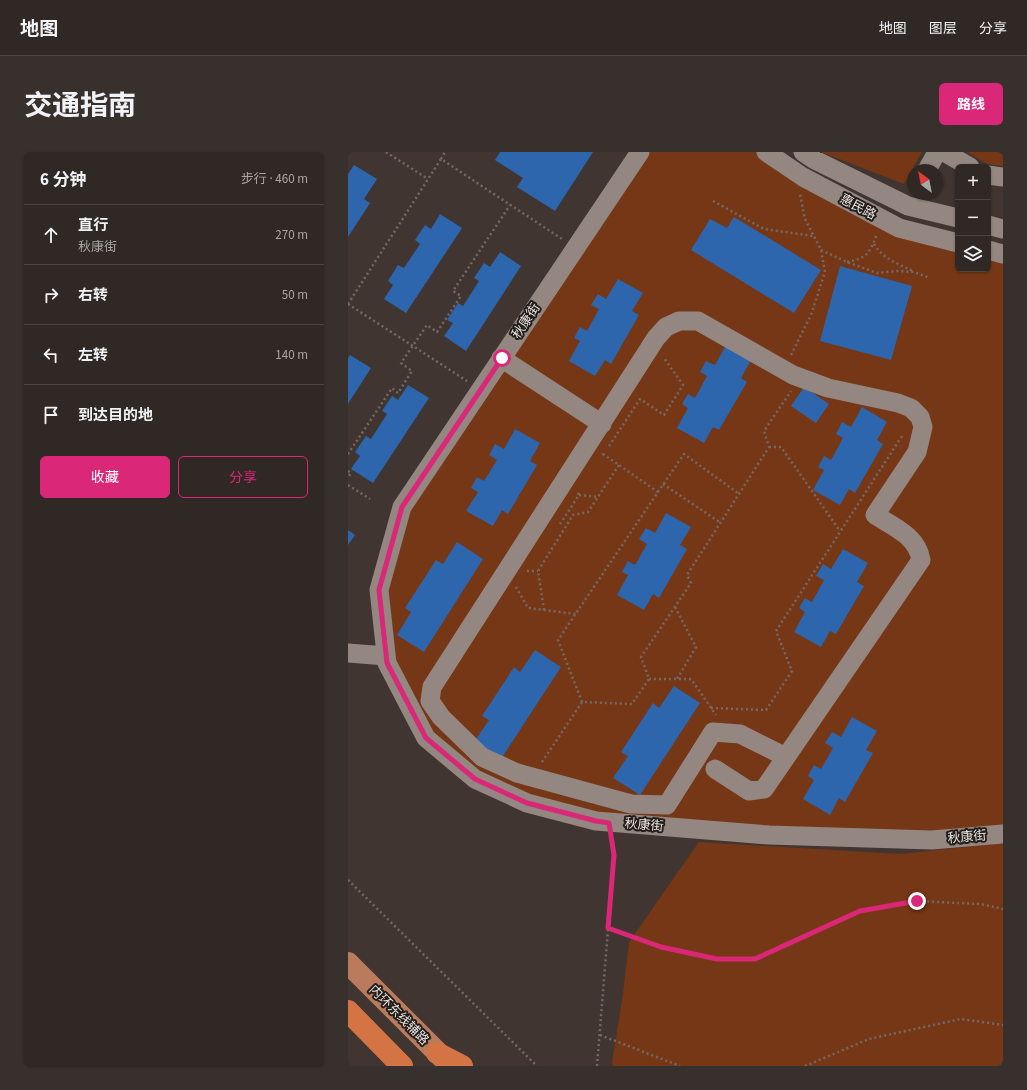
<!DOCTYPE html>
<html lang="zh">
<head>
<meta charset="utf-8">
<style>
  :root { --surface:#302824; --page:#38302c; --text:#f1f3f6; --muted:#a8a6a6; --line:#4b4441; --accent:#db2777 }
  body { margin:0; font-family:"Source Sans 3","Noto Sans SC",sans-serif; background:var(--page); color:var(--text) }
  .controls { position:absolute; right:12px; top:12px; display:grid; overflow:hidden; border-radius:6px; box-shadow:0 1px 3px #0004 }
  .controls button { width:36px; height:36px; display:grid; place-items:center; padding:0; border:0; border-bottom:1px solid var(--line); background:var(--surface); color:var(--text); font:20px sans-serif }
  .compass { position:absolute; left:559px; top:12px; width:36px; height:36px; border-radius:50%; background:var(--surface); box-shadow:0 1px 3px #0004; rotate:328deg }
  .stop { position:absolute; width:12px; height:12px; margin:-9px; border:3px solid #db2777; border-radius:50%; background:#fff }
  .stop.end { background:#db2777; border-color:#fff; box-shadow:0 1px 4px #0008 }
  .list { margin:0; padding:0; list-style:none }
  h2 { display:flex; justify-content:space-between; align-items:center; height:52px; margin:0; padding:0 16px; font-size:17px }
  h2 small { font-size:13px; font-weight:400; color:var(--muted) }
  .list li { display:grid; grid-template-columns:26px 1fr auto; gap:12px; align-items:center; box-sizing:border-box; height:60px; padding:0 16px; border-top:1px solid var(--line) }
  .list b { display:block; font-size:15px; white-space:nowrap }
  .list p { margin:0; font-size:13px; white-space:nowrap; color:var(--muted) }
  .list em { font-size:13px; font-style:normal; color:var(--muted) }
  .actions { display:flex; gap:8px; padding:12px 16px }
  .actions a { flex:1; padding:9px 0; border:1px solid var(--accent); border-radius:6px; text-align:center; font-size:14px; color:var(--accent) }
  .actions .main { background:var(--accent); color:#fff }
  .icon { flex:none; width:22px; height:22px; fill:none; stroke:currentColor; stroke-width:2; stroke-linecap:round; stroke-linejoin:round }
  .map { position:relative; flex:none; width:655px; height:914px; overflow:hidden; border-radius:6px }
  header { display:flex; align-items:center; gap:24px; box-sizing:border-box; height:56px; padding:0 20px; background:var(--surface); border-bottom:1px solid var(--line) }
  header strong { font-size:19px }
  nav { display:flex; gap:22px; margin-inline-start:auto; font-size:14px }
  .intro { display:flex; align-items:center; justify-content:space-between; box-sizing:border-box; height:96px; padding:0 24px }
  h1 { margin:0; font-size:28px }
  .button { padding:10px 18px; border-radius:6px; background:var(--accent); color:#fff; font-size:14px; font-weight:700 }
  main { display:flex; gap:24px; padding:0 24px }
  aside { flex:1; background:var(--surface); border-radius:6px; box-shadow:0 1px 3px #0004 }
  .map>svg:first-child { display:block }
  .green { fill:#753716 }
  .building { fill:#2d66ac }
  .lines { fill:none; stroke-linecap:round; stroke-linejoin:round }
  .path { stroke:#736a65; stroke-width:2.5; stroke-dasharray:2 3; stroke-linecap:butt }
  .minor { stroke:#948680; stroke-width:19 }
  .major { stroke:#ba7b5d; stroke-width:22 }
  .highway { stroke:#d47445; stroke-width:22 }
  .route { stroke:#db2777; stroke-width:5 }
  .labels { text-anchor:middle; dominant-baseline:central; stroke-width:4; stroke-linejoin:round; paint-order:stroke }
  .street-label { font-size:13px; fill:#e9e2de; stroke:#231e1b }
</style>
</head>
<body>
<header>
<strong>地图</strong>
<nav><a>地图</a><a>图层</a><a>分享</a></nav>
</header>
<div class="intro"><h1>交通指南</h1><a class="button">路线</a></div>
<main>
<aside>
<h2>6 分钟<small>步行 · 460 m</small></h2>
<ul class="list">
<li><svg class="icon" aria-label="ahead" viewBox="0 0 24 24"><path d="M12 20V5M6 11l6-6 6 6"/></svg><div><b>直行</b><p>秋康街</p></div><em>270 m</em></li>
<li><svg class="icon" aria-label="right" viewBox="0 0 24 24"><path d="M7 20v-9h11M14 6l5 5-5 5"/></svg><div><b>右转</b></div><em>50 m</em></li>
<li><svg class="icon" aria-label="left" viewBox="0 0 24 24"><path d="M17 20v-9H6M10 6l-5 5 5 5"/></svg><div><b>左转</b></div><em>140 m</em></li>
<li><svg class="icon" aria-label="arrive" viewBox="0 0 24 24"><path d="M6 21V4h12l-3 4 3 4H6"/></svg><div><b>到达目的地</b></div></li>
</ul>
<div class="actions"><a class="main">收藏</a><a>分享</a></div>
</aside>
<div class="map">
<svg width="655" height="914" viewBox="0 0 655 914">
  <rect width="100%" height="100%" fill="#403530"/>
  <path class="green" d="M 292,0 L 418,0 L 455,25 L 610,91 L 610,117 L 640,117 L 640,98 L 655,102 L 655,682 L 421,683 L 179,651 L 78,586 L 39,511 L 31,438 L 54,355 Z
    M 473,0 L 574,0 L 556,32 Z
    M 619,0 L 655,0 L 655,14 L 639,12 Z
    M 351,690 L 552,702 L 655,691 L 655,914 L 265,914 L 264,910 L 275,842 L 281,790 Z"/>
  <path class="building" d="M 152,0 L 245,0 L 207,59 L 169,35 L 175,26 L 147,8 Z
    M 6,13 L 29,27 L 16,47 L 22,51 L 0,85 L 0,22 Z
    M 92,62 L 114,76 L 58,161 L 36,147 L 45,133 L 40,129 L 50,113 L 56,116 L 72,92 L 67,88 L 77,73 L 83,77 Z
    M 386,65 L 473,118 L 446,161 L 343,98 L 362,67 L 379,76 Z
    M 152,100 L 173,114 L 118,199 L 96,184 L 105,171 L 99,168 L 110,151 L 115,154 L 131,129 L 126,126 L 136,111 L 142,115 Z
    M 492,114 L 564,134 L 543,208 L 472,189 Z
    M 270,127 L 295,141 L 284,159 L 291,163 L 263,212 L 257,208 L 247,224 L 221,209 L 232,189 L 226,186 L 232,175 L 239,179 L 251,157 L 243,153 L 250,142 L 258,147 Z
    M 378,193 L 403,208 L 393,226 L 399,230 L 371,278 L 365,275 L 356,291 L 329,276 L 340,256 L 334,252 L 340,242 L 347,246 L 359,224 L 352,220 L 358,209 L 367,213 Z
    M 2,203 L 23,216 L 0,252 L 0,206 Z
    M 60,233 L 81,246 L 25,331 L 3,317 L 12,304 L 7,300 L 18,284 L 23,287 L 39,262 L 34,259 L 44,244 L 50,248 Z
    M 456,235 L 481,252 L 468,271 L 443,254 Z
    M 514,255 L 539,270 L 529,288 L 535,292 L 507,341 L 501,337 L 492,353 L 465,338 L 476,318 L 470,315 L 476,304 L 483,308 L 495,286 L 488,282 L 494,270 L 503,275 Z
    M 167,277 L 192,291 L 182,309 L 189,313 L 160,362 L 154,358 L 145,374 L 118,359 L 130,340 L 123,336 L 129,325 L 136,329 L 149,308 L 141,303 L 147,292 L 156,297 Z
    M 318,361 L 343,375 L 332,393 L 339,397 L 311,446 L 305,442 L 296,458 L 269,443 L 280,423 L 274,420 L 280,409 L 287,413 L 299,392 L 291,387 L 298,376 L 307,381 Z
    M 0,378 L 7,383 L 0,393 Z
    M 109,390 L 135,407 L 76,500 L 49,483 L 63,460 L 57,456 L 88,408 L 95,412 Z
    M 495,397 L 520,411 L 509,430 L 516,434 L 488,482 L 482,479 L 473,495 L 446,480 L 457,460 L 451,456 L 457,446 L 464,450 L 476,428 L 468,424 L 475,412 L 483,417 Z
    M 187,498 L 213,515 L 153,607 L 126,590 L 141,568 L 134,564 L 166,515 L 172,520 Z
    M 326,534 L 352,551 L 292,643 L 265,626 L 280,604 L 273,600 L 305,551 L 311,556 Z
    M 504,565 L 529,579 L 518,598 L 525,601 L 497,650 L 491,646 L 482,663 L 455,647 L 466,628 L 460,624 L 466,613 L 473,617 L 485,596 L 477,591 L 484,580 L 493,585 Z"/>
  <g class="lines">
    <path class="path" d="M 38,0 L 80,27
      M 93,7 L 97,0
      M 365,49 L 416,77 L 465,84
      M 526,92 C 534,106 550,112 565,119
      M 473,98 L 499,110 L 529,121 L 549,119 L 566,120 L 582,126
      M 499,110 C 520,106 522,100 529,82
      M 0,152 L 93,7 L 214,87
      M 0,152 L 119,229
      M 443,203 L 463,163 L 477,120 L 473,98 L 457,67 L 452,42
      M 261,294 L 292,247 L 316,263 L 335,233 L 316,206
      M 421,295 L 433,295 L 492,379
      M 0,302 L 44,236 L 50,241 L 64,219 L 53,211 L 79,173 L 89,180 L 113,144 L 105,139 L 162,53
      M 0,319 L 3,321 L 0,325
      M 315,332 L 373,371
      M 0,333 L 22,347
      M 310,340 L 336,302 L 391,342
      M 231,343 L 250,345
      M 212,372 L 231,343 L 229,339
      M 179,419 L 190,419
      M 168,435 L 180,456 L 228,462
      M 327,455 L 348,495 L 329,527
      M 196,458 L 190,419 L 225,363 L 240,360 L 271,313
      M 301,527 L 343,527 L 368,563
      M 234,550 L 210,488 L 310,340 L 255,302 L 257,300
      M 363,556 L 418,558 L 444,519 L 428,479 L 554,284
      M 194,610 L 234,550 L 284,552 L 301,527 L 293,505 L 343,431 L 339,423 L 421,295 L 416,279 L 443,239
      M 0,728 L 189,914
      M 260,776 L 313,795 L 369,807 L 407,807 L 513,759 L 569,749 L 633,752 L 655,757
      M 252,883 L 332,914
      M 249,914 L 266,703 L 263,687
      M 457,914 L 521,887 L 613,867 L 655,873"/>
    <path class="minor" d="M 292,0 L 54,355 L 31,438 L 39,511 L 78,586 L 127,627 L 179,651 L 248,669 L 421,683 L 584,688 L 655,682
      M 418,0 L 455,25 L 551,76 L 610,91
      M 455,0 L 467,8 L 560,54 L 610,66
      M 596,0 L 622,15
      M 579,18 L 589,0
      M 640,23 L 655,25
      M 640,73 L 655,77
      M 640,98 L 655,102
      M 153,206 L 254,272
      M 0,501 L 38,504
      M 367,617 L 401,639 L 416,637 L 438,605 L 573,408 C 569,384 546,375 527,363 L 569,300 L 575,275 L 572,265 L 563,256 L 550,251 L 480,236 L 445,223 L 350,169 L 331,169 L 318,175 L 308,186 L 84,535 L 82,549 L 93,565 L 134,605 L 169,621 L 283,652 L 319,653 L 365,580 L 392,582 L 438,605"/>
    <path class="major" d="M 0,811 L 103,914"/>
    <path class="highway" d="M 0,859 L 54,914
      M 89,901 L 114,914"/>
  </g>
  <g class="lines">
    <path class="route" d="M 154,206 L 54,355 L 31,438 L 39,511 L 78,586 L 127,627 L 179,651 L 248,669 L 261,671 L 266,703 L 260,776 L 313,795 L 369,807 L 407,807 L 512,759 L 569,749"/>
  </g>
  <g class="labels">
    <g class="street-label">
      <text transform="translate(510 55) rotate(28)">惠民路</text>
      <text transform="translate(178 169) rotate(-56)">秋康街</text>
      <text transform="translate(296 673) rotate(5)">秋康街</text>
      <text transform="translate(619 685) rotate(-5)">秋康街</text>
      <text transform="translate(51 863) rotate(45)">内环东线辅路</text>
    </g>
  </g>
</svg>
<div class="controls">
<button>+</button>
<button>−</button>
<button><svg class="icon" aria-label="layers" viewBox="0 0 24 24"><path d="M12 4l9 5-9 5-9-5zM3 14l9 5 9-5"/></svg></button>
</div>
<svg class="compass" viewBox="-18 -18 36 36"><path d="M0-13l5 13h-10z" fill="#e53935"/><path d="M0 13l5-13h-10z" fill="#a8a6a6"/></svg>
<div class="stop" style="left:154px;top:206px"></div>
<div class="stop end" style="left:569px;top:749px"></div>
</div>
</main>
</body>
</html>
